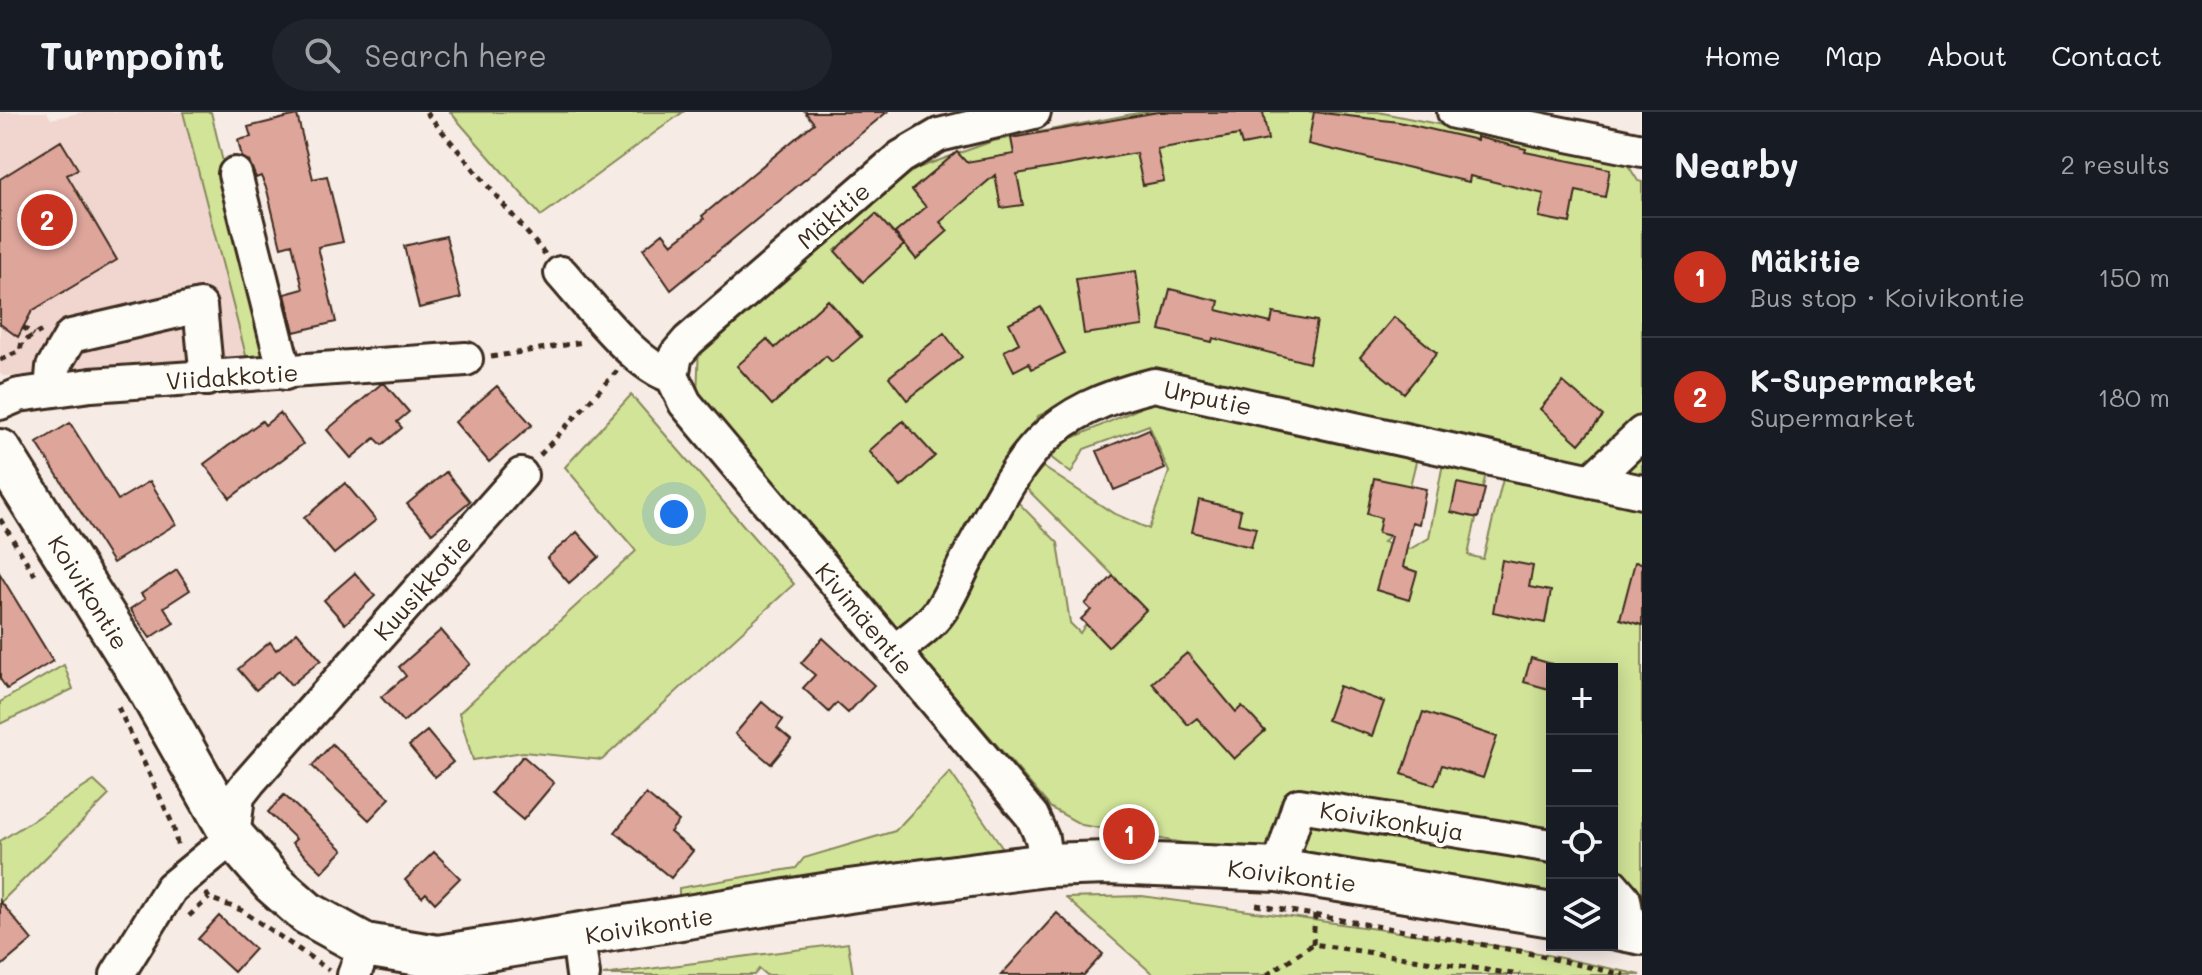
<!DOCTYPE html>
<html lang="en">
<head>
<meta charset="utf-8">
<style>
  :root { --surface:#171b24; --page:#20242c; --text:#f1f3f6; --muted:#9ea1a6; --line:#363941; --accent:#c8321e }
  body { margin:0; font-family:Mali,sans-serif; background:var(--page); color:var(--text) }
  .controls { position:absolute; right:24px; bottom:24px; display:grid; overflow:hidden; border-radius:0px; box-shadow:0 4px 20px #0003 }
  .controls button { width:72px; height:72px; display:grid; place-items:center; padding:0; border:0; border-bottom:2px solid var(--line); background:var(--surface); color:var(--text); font:40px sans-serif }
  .you { position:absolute; left:674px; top:402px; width:28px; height:28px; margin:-20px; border:6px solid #fff; border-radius:50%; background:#1a73e8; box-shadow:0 0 0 12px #1a73e833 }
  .badge { display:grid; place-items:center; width:52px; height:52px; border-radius:50%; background:var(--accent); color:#fff; font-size:26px; font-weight:700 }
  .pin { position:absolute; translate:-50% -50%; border:4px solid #fff; box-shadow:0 2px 8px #0006 }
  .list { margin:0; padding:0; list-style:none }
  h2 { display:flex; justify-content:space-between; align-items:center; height:104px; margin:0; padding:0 32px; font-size:34px }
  h2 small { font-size:26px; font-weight:400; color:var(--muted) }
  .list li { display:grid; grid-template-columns:52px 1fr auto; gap:24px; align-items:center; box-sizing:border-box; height:120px; padding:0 32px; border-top:2px solid var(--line) }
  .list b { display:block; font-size:30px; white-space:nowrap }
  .list p { margin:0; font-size:26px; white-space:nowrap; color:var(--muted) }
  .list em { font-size:26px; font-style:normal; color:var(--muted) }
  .icon { flex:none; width:44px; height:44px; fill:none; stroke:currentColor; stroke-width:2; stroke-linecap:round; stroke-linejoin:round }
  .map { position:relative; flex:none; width:1642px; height:863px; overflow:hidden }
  header { display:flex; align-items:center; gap:48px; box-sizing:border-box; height:112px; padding:0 40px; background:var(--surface); border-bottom:2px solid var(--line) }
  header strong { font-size:38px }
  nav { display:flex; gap:44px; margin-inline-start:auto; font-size:28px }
  .search { width:560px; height:72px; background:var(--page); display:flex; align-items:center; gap:20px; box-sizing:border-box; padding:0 28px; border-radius:44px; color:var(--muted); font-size:30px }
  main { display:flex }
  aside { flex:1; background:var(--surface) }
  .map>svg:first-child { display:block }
  .built { fill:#f0d6cf }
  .green { fill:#d1e498; stroke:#86875b; stroke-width:2 }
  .building { fill:#dea59b; stroke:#3b2a1e; stroke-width:2 }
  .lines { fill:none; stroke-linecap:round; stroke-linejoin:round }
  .minor-casing { stroke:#3b2a1e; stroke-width:38 }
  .major-casing { stroke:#3b2a1e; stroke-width:48 }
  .path { stroke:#3b2a1e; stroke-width:5; stroke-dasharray:6 6; stroke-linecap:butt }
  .minor { stroke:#fdfcf7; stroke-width:32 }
  .major { stroke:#fdfcf7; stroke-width:42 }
  .labels { text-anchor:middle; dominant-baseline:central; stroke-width:8; stroke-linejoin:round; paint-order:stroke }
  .street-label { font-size:24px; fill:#3b2a1e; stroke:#fdfcf7 }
</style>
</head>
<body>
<header>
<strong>Turnpoint</strong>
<div class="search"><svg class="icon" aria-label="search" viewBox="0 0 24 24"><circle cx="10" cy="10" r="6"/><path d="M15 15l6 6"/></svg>Search here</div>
<nav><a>Home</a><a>Map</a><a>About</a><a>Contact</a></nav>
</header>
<main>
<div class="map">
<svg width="1642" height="863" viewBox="0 0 1642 863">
  <rect width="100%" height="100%" fill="#f7ebe5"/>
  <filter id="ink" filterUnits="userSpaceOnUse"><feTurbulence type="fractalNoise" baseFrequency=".0125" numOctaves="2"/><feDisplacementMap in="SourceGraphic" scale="16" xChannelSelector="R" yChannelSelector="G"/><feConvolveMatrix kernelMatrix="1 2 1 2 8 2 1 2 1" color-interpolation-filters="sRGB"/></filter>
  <g filter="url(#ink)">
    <path class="built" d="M 0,0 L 47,0 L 51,7 L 83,0 L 183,0 L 249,255 L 173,262 L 3,264 L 0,261 Z"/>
    <path class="green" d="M 183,0 L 211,0 L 272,255 L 249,255 Z
      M 450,0 L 683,0 L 541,104 Z
      M 1143,0 L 1378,0 L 1626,50 L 1638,69 L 1642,70 L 1642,362 L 1121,264 L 1038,304 L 998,370 L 1058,431 L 1070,511 L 1080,521 L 1117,467 L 1025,375 L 1043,355 L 1113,401 L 1149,417 L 1169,360 L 1149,313 L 1084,337 L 1071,361 L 1049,344 L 1066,329 L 1158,288 L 1417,346 L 1400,413 L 1383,430 L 1410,437 L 1429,426 L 1443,351 L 1486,361 L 1468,443 L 1483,447 L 1504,363 L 1642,394 L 1642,813 L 1612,807 L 1612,557 L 1552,557 L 1552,796 L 1082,713 L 1051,696 L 697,284 L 699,232 L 904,61 L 993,29 Z
      M 631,283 L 794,472 L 602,648 L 523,640 L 473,648 L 459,601 L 636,439 L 565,355 Z
      M 64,553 L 73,577 L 0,612 L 0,590 Z
      M 950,660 L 1003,736 L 933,753 L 679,794 L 679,776 L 796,756 L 804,746 L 895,719 Z
      M 94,669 L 109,683 L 0,791 L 0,729 Z
      M 1142,784 L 1519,837 L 1641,863 L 1154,863 L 1066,786 Z
      M 848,831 L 853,863 L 766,863 L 759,857 L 754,863 L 603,863 Z"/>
    <path class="building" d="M 805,0 L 887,0 L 671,178 L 643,137 L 663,121 L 672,132 L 704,107 L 702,104 L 814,11 Z
      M 1158,0 L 1263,0 L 1268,28 L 1242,33 L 1239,23 L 1157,37 L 1164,69 L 1143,73 L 1136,41 L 1017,62 L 1023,93 L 1001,96 L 995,63 L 940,110 L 948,119 L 916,147 L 895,121 L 926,95 L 912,78 L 957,40 L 966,50 L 1014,42 L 1011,26 Z
      M 1314,0 L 1399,10 L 1477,28 L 1477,25 L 1526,37 L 1525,40 L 1610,57 L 1605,85 L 1576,79 L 1570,111 L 1539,105 L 1544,82 L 1470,64 L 1469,70 L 1308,32 Z
      M 297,3 L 313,67 L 327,64 L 343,130 L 318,135 L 336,210 L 294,220 L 285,182 L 303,177 L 292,132 L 281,135 L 267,78 L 261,64 L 256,66 L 249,49 L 242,45 L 238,28 L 251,25 L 248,15 Z
      M 61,29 L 78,57 L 67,63 L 117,148 L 32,199 L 18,225 L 0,212 L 0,67 Z
      M 876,102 L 904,133 L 863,170 L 835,139 Z
      M 446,124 L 461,186 L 419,196 L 404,134 Z
      M 1136,159 L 1143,214 L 1084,222 L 1076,167 Z
      M 1170,177 L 1219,189 L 1217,198 L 1271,211 L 1273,201 L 1317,209 L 1309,251 L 1213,226 L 1212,230 L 1160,218 Z
      M 828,188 L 861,225 L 832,250 L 826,244 L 772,293 L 737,254 L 767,227 L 775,236 Z
      M 1041,195 L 1065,241 L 1032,257 L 1029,251 L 1014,259 L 1004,239 L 1019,231 L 1009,211 Z
      M 1394,205 L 1437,241 L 1404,281 L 1360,245 Z
      M 944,221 L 962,245 L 907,288 L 889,265 Z
      M 1563,270 L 1603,304 L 1579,332 L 1540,297 Z
      M 381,272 L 385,272 L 409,300 L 397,310 L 402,316 L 382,333 L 375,326 L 351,346 L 327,318 Z
      M 497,274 L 532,313 L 489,350 L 455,310 Z
      M 280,301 L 303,332 L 230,386 L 204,352 L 262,309 L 265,313 Z
      M 903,309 L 935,344 L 901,375 L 869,339 Z
      M 70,311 L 118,388 L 150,369 L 176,412 L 113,451 L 37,331 Z
      M 1149,317 L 1165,357 L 1114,378 L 1097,339 Z
      M 446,360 L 470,389 L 432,421 L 407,392 Z
      M 1374,366 L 1426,377 L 1419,412 L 1412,410 L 1403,455 L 1417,460 L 1409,488 L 1376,478 L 1391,424 L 1378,421 L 1381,406 L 1367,402 Z
      M 345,371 L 376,408 L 334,442 L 304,406 Z
      M 1457,371 L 1485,377 L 1478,406 L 1451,400 Z
      M 1199,388 L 1241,398 L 1238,412 L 1256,416 L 1251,435 L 1192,420 Z
      M 577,420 L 599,445 L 569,471 L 547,446 Z
      M 1502,448 L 1533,454 L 1529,475 L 1551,479 L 1545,511 L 1493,500 Z
      M 1635,450 L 1642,451 L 1642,513 L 1620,507 Z
      M 177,458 L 190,478 L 164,495 L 174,511 L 150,526 L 130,497 L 145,487 L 141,482 Z
      M 355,461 L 375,484 L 345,512 L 324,488 Z
      M 0,462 L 53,549 L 7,577 L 0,567 Z
      M 1113,464 L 1146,498 L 1108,535 L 1081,507 L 1091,498 L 1085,492 Z
      M 441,518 L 470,552 L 403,610 L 381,585 L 406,564 L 399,555 Z
      M 297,520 L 321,548 L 291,573 L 279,559 L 256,578 L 238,557 L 270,530 L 276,538 Z
      M 823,526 L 874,573 L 848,601 L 837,591 L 829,600 L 803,576 L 815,563 L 801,551 Z
      M 1187,541 L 1236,600 L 1242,594 L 1265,619 L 1234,647 L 1197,606 L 1188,613 L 1152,571 Z
      M 1531,546 L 1552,552 L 1552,578 L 1524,570 Z
      M 1339,574 L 1384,590 L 1372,624 L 1327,608 Z
      M 762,590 L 783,608 L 777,616 L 791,628 L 771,652 L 735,622 Z
      M 1423,600 L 1497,625 L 1483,666 L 1442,653 L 1435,673 L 1402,662 Z
      M 427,619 L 453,650 L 435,665 L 409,634 Z
      M 332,632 L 390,686 L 369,708 L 312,654 Z
      M 523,644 L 554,671 L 523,708 L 491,681 Z
      M 646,682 L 679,709 L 670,720 L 693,739 L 671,766 L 615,720 Z
      M 284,683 L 343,738 L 322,760 L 292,731 L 296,727 L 268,700 Z
      M 434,740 L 460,766 L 435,791 L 426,781 L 422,785 L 405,768 Z
      M 0,789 L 32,828 L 0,855 Z
      M 1057,801 L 1103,842 L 1084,863 L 1001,863 Z
      M 219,804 L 255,837 L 234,860 L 198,827 Z"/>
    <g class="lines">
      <defs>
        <path id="minor" d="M 1454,0 L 1642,38
          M 235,62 L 285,261
          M 561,161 C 587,190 636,255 672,264
          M 672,264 L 685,291 L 1032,704 L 1042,726 L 1046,753
          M 672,264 L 676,243 L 688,229 L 901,45 L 939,23 L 1034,0
          M 51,278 L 53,255 L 71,224 L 200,194 L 207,267
          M 0,291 L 19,283 L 91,273 L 466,247
          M 1591,369 L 1642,321
          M 894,540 C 908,528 929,515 940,499 C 951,483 959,462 969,444 C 1021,347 1038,301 1154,273 L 1642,380
          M 1278,758 L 1299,693 L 1552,734
          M 1612,773 L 1624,787 L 1629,818
          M 578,825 L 583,863
          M 117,863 L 171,776 L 233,725 L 238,684 L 249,670 L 521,363
          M 354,863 L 365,833"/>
        <path id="major" d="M 0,339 L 144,568 L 233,725 L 273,771 L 307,801 L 365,833 L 438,845 L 849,779 L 1046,753 L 1107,751 L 1278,758 L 1552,803
          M 1612,815 L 1642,821"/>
      </defs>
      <use href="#minor" class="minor-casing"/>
      <use href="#major" class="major-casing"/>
      <path class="path" d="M 426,0 L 545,142
        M 23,215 L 34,223
        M 491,245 L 583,230
        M 0,248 L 20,239 L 22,230 L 41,219
        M 540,343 L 617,259
        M 0,407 L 38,468
        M 118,595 L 173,713 L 178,736
        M 206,781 L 209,786 L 241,798 L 329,858
        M 1256,793 L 1519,839 L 1624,863
        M 189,804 L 209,786
        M 1313,832 L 1315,802
        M 1267,863 L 1313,832 L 1520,863"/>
      <use href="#minor" class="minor"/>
      <use href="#major" class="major"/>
    </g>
  </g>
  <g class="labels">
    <g class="street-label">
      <text transform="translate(833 103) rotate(-41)">Mäkitie</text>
      <text transform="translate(232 264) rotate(-4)">Viidakkotie</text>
      <text transform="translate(1208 285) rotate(12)">Urputie</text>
      <text transform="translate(422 475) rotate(-48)">Kuusikkotie</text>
      <text transform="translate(89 480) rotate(58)">Koivikontie</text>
      <text transform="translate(865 506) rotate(50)">Kivimäentie</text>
      <text transform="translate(1392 708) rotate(9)">Koivikonkuja</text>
      <text transform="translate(1292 763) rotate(7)">Koivikontie</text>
      <text transform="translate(649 813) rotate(-9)">Koivikontie</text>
    </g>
  </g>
</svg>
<div class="controls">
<button>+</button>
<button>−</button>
<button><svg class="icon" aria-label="locate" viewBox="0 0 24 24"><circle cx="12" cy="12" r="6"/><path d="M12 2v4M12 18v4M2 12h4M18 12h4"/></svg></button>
<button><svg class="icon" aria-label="layers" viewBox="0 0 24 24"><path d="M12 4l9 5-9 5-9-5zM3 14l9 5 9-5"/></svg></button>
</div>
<div class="you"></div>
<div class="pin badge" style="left:1129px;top:722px">1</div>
<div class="pin badge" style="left:47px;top:108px">2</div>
</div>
<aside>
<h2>Nearby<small>2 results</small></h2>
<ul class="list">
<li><span class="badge">1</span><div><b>Mäkitie</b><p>Bus stop · Koivikontie</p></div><em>150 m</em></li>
<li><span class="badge">2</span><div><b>K-Supermarket</b><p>Supermarket</p></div><em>180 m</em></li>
</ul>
</aside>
</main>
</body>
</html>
